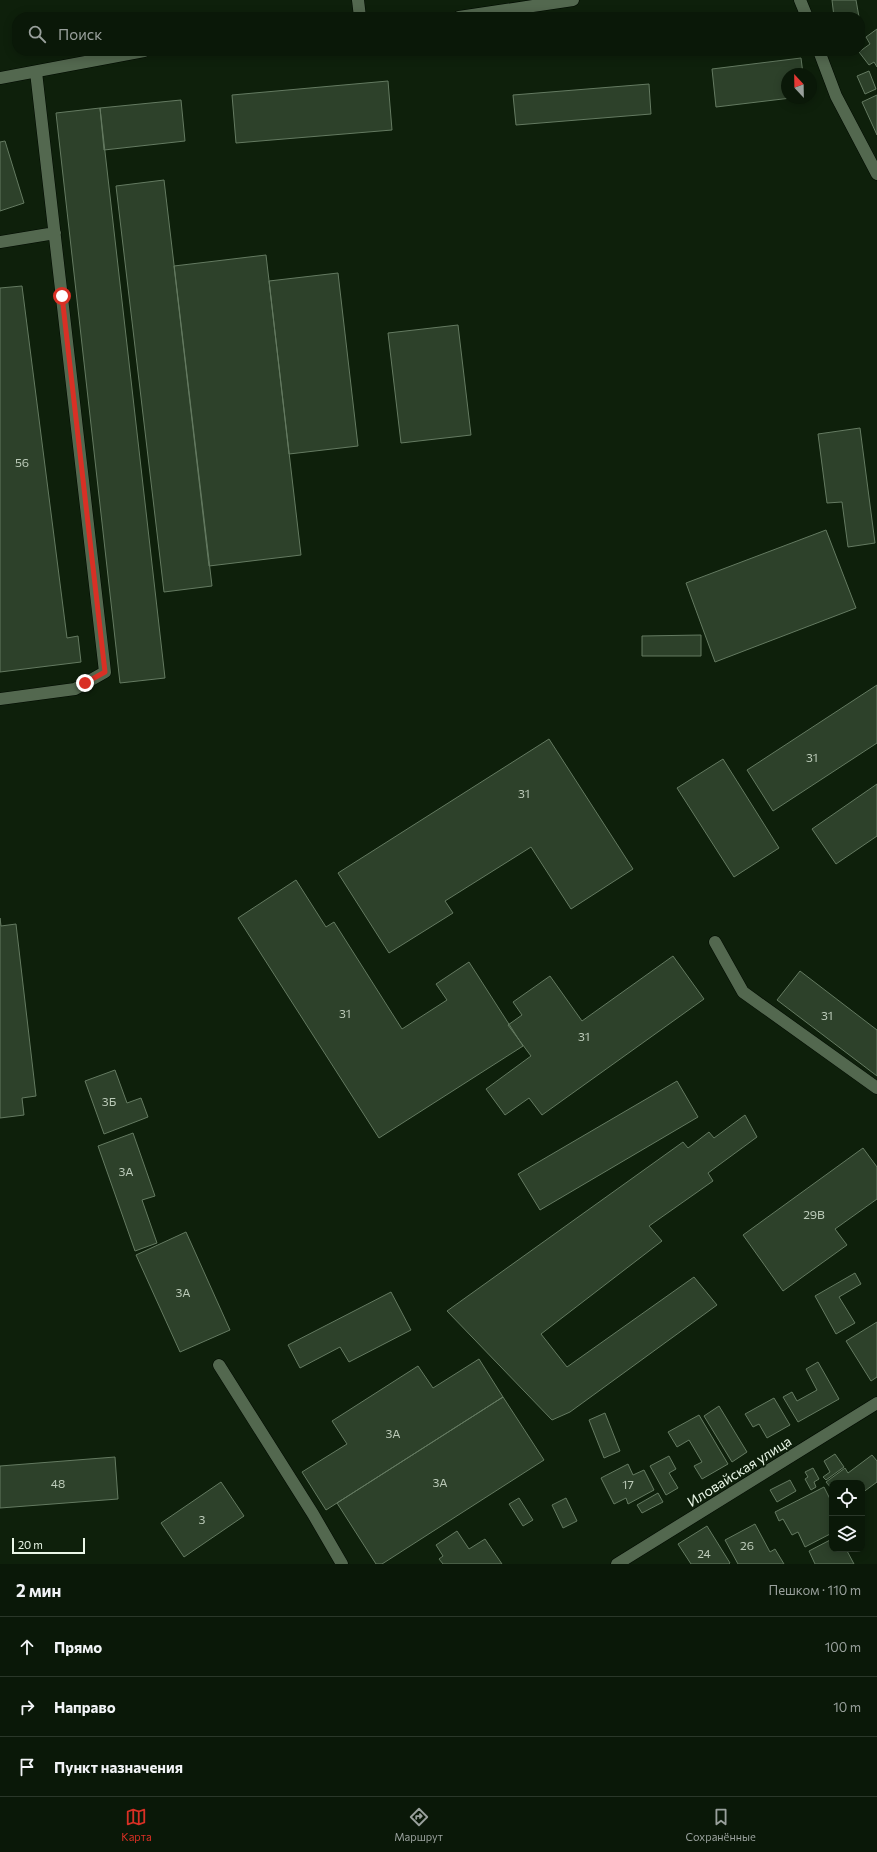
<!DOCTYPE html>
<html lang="ru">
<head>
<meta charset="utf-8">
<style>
  :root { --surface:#0a1808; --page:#182516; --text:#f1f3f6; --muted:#99a09c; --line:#2a3729; --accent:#d93025 }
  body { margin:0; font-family:Commissioner,sans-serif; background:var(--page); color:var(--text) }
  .controls { position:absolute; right:12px; bottom:12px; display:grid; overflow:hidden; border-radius:8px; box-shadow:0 2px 10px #0003 }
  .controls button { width:36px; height:36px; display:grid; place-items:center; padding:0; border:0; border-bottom:1px solid var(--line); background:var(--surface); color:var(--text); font:20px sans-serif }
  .compass { position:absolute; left:781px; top:68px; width:36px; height:36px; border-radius:50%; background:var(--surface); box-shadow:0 2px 10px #0003; rotate:338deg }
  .scale { position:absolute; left:12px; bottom:10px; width:73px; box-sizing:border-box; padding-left:4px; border:2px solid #eaf7e8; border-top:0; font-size:11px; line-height:14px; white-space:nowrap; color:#eaf7e8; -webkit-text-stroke:3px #0e200b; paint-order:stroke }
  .stop { position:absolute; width:12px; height:12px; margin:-9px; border:3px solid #d93025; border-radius:50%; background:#fff }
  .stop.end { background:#d93025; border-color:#fff; box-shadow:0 1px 4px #0008 }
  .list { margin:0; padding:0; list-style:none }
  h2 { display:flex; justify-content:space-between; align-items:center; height:52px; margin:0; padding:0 16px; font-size:17px }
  h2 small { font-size:13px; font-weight:400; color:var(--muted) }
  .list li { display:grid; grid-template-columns:26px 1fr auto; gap:12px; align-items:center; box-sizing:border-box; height:60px; padding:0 16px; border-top:1px solid var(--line) }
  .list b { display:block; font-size:15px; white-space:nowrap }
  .list em { font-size:13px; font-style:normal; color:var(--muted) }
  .icon { flex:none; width:22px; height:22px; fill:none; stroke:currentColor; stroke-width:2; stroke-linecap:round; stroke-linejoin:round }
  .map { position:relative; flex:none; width:877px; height:1564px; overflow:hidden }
  .search { position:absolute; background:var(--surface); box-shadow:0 2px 10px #0003; left:12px; right:12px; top:12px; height:44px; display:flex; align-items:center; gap:10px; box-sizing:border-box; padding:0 14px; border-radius:16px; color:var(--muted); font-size:15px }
  .sheet { height:232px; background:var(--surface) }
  nav { display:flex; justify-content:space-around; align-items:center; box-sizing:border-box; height:56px; border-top:1px solid var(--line); background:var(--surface); font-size:11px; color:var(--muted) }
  nav a { display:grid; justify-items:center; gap:2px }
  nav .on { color:var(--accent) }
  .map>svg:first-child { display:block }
  .building { fill:#2d412a; stroke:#647a61 }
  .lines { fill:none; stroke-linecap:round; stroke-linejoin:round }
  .minor-casing { stroke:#000a00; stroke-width:13 }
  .minor { stroke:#53684f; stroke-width:12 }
  .route { stroke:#d93025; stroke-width:5 }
  .labels { text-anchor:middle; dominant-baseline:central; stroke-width:4; stroke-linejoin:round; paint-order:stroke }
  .number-label { font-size:12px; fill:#bbcab8 }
  .street-label { font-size:14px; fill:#eaf7e8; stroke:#0e200b }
</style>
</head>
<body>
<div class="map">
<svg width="877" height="1564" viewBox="0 0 877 1564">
  <rect width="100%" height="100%" fill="#0e200b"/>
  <path class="building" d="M 832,0 L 856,0 L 859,17 L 834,17 Z
    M 877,29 L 877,67 L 874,62 L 869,65 L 859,52 L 870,44 L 866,37 Z
    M 801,58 L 803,74 L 787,74 L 787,98 L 791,98 L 716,107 L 712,69 Z
    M 869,71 L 876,89 L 865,94 L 857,76 Z
    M 388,81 L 392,130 L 236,143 L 232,95 Z
    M 649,84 L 651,114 L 516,125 L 513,95 Z
    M 877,95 L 877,135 L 862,102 Z
    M 181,100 L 185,141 L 104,150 L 100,108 Z
    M 100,108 L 165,678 L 120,683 L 56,113 Z
    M 5,141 L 24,203 L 0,211 L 0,142 Z
    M 164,180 L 212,586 L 164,592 L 116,186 Z
    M 266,255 L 301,555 L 209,566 L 174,266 Z
    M 338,273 L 358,446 L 289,454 L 269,281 Z
    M 22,286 L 67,638 L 78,636 L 81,662 L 0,672 L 0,288 Z
    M 458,325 L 471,435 L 401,443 L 388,333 Z
    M 860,428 L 875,543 L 848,547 L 842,502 L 827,503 L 818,434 Z
    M 826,530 L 856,608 L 715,662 L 686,583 Z
    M 701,635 L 701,656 L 642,656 L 642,636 Z
    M 877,685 L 877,743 L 773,811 L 747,770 Z
    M 549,739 L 633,869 L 571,909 L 531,847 L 445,901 L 453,913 L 389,953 L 338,873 Z
    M 723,759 L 779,848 L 734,877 L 677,788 Z
    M 877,784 L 877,836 L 836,864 L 812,829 Z
    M 296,880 L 326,927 L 334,922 L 402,1029 L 447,1000 L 436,984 L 469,962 L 523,1046 L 379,1138 L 238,918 Z
    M 0,918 L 1,926 L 16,924 L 36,1096 L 22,1098 L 24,1115 L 0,1118 Z
    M 673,956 L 704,999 L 542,1115 L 529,1098 L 505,1115 L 486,1089 L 531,1056 L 508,1025 L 522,1015 L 513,1002 L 550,976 L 582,1021 Z
    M 800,971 L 877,1030 L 877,1076 L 777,1000 Z
    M 115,1070 L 127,1103 L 141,1098 L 148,1117 L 104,1134 L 85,1081 Z
    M 677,1081 L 698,1117 L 540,1210 L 518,1174 Z
    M 745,1115 L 757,1137 L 708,1173 L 713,1181 L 649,1226 L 662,1241 L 541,1334 L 567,1367 L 694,1277 L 717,1305 L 570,1412 L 552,1420 L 447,1311 L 683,1142 L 688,1148 L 709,1132 L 714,1138 Z
    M 133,1133 L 155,1196 L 142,1200 L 157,1243 L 135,1251 L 98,1146 Z
    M 863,1148 L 877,1167 L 877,1199 L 835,1229 L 847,1245 L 783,1291 L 743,1235 Z
    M 186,1232 L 230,1330 L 180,1352 L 136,1255 Z
    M 855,1273 L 861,1284 L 839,1297 L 855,1323 L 836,1334 L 815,1296 Z
    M 391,1292 L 411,1330 L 349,1362 L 340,1347 L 300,1368 L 288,1345 Z
    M 877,1322 L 877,1377 L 871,1381 L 846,1341 Z
    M 479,1359 L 503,1397 L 326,1510 L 302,1472 L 347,1444 L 332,1421 L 418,1366 L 433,1388 Z
    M 818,1362 L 839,1399 L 798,1422 L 783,1397 L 792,1392 L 797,1401 L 817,1390 L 806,1369 Z
    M 503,1397 L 544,1460 L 382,1564 L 376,1564 L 337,1503 Z
    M 774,1398 L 790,1425 L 767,1438 L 759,1424 L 753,1427 L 745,1414 Z
    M 719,1406 L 747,1452 L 732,1462 L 704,1416 Z
    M 605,1413 L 620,1451 L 604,1458 L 589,1420 Z
    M 699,1415 L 728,1464 L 702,1479 L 694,1466 L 702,1462 L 689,1440 L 677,1447 L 668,1432 Z
    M 835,1454 L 844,1467 L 826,1480 L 823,1477 L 830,1472 L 824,1461 Z
    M 872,1455 L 877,1461 L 877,1482 L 862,1493 L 862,1483 L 832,1483 L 832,1489 L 826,1482 L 845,1468 L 848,1473 Z
    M 669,1456 L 676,1469 L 669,1473 L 678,1488 L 666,1495 L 650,1466 Z
    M 115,1457 L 118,1499 L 0,1508 L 0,1466 Z
    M 628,1464 L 633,1475 L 644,1470 L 654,1490 L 628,1504 L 626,1498 L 614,1504 L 601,1478 Z
    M 813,1468 L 819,1479 L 814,1482 L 816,1487 L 811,1490 L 805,1479 L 808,1477 L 805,1472 Z
    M 790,1480 L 796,1491 L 777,1502 L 770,1490 Z
    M 221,1482 L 244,1516 L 184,1557 L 161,1523 Z
    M 824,1487 L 832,1503 L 832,1533 L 805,1547 L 798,1532 L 792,1535 L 783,1519 L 779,1521 L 775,1512 Z
    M 658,1493 L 663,1502 L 642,1513 L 637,1505 Z
    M 519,1498 L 533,1520 L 523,1526 L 509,1504 Z
    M 566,1498 L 577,1521 L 563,1528 L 552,1505 Z
    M 755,1524 L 770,1552 L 775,1549 L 784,1564 L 738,1564 L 725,1540 Z
    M 707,1526 L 730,1563 L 729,1564 L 691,1564 L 678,1544 Z
    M 457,1531 L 469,1549 L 485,1539 L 502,1564 L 443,1564 L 439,1559 L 443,1556 L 436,1545 Z
    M 832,1539 L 832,1549 L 846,1549 L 854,1564 L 815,1564 L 809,1551 Z"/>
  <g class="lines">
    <defs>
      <path id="minor" d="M 358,0 L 360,17
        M 800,0 L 807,17
        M 459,17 L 573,0
        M 819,51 L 836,96 L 877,174
        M 0,78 L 144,51
        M 0,242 L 55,233
        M 0,699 L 75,689 L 105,672 L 36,72
        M 715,942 L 743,992 L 877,1088
        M 219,1365 L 313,1514 L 342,1564
        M 617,1564 L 877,1403"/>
    </defs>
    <use href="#minor" class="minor-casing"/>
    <use href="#minor" class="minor"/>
  </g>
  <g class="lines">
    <path class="route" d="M 62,296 L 105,672 L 85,683"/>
  </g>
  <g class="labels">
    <g class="number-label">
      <text x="22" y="462">56</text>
      <text x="812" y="757">31</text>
      <text x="524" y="793">31</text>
      <text x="345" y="1013">31</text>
      <text x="827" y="1015">31</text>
      <text x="584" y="1036">31</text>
      <text x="109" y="1101">3Б</text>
      <text x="126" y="1171">3А</text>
      <text x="814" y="1214">29В</text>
      <text x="183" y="1292">3А</text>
      <text x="393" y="1433">3А</text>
      <text x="440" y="1482">3А</text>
      <text x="58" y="1483">48</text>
      <text x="628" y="1484">17</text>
      <text x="202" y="1519">3</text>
      <text x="747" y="1545">26</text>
      <text x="704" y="1553">24</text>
    </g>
    <g class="street-label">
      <text transform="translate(739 1471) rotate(-32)">Иловайская улица</text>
    </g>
  </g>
</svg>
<div class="controls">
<button><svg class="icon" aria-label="locate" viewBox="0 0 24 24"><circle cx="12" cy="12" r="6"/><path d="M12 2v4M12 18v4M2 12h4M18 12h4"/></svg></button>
<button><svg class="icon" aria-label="layers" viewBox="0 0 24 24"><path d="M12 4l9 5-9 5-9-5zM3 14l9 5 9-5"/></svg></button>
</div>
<svg class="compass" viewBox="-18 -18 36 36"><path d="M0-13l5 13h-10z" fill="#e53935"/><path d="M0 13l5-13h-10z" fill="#99a09c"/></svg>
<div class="scale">20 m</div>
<div class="stop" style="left:62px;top:296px"></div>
<div class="stop end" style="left:85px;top:683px"></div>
<div class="search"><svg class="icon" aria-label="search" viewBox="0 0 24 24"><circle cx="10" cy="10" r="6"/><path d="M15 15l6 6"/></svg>Поиск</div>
</div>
<section class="sheet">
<h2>2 мин<small>Пешком · 110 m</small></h2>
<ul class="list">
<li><svg class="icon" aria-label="ahead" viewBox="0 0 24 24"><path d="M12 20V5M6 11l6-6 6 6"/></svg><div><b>Прямо</b></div><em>100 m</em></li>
<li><svg class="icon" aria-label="right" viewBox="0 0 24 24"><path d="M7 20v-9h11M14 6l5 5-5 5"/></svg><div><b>Направо</b></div><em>10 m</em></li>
<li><svg class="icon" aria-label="arrive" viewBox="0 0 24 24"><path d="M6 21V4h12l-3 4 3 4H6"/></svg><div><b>Пункт назначения</b></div></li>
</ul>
</section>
<nav>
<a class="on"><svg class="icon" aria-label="map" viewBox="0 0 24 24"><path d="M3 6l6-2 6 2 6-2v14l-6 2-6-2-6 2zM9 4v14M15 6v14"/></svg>Карта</a>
<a><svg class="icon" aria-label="directions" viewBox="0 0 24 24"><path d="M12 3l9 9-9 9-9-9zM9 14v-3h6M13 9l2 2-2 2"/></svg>Маршрут</a>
<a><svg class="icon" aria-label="saved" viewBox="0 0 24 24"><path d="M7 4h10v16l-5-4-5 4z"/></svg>Сохранённые</a>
</nav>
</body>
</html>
